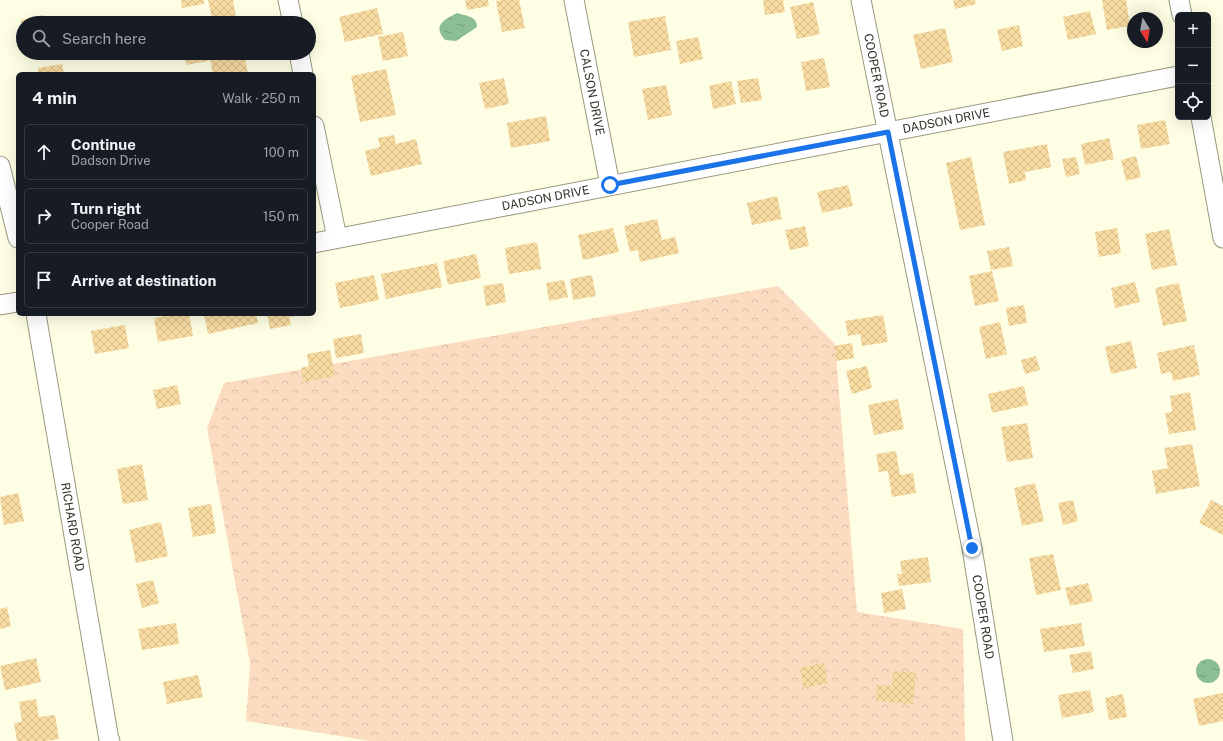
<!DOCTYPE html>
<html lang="en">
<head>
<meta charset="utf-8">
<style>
  :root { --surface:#171b24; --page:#242831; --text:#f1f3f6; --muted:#9ea1a6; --line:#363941 }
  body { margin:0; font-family:"Public Sans",sans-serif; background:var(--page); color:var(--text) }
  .controls { position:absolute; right:12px; top:12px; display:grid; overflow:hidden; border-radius:6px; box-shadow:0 4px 16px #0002 }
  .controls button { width:36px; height:36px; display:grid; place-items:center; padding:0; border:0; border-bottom:1px solid var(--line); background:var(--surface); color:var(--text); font:20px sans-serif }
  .compass { position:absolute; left:1127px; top:12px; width:36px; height:36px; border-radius:50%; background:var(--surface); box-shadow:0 4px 16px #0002; rotate:169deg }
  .stop { position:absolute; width:12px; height:12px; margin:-9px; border:3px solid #1a73e8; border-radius:50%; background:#fff }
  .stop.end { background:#1a73e8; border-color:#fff; box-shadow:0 1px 4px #0008 }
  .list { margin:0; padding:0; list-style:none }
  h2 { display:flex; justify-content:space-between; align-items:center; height:52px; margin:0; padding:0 16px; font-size:17px }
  h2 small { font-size:13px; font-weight:400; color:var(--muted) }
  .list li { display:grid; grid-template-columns:26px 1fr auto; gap:12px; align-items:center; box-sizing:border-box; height:56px; margin:0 8px 8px; padding:0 8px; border:1px solid var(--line); border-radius:6px }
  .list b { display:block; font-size:15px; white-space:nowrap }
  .list p { margin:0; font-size:13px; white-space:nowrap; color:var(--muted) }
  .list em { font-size:13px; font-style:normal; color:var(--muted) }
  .icon { flex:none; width:22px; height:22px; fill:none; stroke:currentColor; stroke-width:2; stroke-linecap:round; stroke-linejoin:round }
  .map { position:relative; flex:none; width:1223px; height:741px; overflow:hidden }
  .search { position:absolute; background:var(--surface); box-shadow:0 4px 16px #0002; left:16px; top:16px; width:300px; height:44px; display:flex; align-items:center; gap:10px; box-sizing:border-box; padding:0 14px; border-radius:22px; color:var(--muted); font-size:15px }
  .panel { position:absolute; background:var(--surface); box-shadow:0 4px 16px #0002; left:16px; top:72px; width:300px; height:244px; border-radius:6px }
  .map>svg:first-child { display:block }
  .forest { fill:url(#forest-crowns) }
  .water { fill:url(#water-ripples) }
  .building { fill:url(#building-cross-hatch) }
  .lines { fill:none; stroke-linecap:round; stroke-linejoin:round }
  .minor-casing { stroke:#999981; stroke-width:21 }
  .minor { stroke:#fff; stroke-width:19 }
  .route { stroke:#1a73e8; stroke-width:5 }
  .labels { text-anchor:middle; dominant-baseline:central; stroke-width:3.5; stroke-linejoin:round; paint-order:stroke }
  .street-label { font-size:12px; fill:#323228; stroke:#fff }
</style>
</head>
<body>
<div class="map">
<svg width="1223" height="741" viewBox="0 0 1223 741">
  <defs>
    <pattern id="forest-crowns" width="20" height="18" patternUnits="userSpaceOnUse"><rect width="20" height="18" fill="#fcdcc0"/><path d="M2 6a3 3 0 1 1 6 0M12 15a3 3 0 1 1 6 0" fill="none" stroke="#d8bda5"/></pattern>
    <pattern id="water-ripples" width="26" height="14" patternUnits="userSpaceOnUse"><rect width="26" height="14" fill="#8bbe93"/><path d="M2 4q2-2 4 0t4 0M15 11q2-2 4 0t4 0" fill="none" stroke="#729b78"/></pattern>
    <pattern id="building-cross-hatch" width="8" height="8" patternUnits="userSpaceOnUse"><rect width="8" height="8" fill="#f7dba1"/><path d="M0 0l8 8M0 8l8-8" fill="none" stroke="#d4bc8b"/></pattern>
  </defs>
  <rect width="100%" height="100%" fill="#fefee4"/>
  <path class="forest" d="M 778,286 L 835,344 L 857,612 L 963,629 L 965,741 L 370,741 L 246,721 L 250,663 L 207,428 L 224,383 Z"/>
  <path class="water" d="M 457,13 C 466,16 477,16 477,27 L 456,41 L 445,40 C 432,25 444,20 457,13 Z
    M1196 671a12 12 0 1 1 24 0a12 12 0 1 1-24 0Z"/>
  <path class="building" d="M 181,0 L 204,0 L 204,4 L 182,8 Z
    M 208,0 L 233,0 L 237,23 L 213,23 Z
    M 465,0 L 488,0 L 489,6 L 467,10 Z
    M 502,0 L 519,0 L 525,28 L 502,32 L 496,1 Z
    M 763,0 L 783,0 L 785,12 L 765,15 Z
    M 953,0 L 975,0 L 976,4 L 955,9 Z
    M 1102,0 L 1126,0 L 1130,26 L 1107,30 Z
    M 813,2 L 820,34 L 797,39 L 790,7 Z
    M 377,8 L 383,34 L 345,42 L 339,17 Z
    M 1090,11 L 1096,34 L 1068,40 L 1063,17 Z
    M 43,15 L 45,23 L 23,23 L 22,28 L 21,20 Z
    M 665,16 L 671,50 L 634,57 L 628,22 Z
    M 1019,25 L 1023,46 L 1002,51 L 997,30 Z
    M 945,28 L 953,62 L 921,69 L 913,35 Z
    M 403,32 L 408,56 L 383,61 L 378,37 Z
    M 698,37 L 703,59 L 680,64 L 676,41 Z
    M 184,53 L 206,53 L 208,61 L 186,65 Z
    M 244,53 L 248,74 L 213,74 L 210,60 Z
    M 824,58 L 830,87 L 806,91 L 801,62 Z
    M 62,64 L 64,74 L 39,74 L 38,68 Z
    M 386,69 L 396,115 L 360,122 L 351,76 Z
    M 504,78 L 509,104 L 485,109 L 479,83 Z
    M 758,78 L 762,100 L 741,103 L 737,81 Z
    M 731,81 L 736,104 L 713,109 L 709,86 Z
    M 666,85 L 672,115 L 648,120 L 642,89 Z
    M 546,116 L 550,141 L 511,148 L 507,123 Z
    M 1165,120 L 1170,144 L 1141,149 L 1137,125 Z
    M 394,135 L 396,144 L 416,139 L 422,164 L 371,176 L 365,151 L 380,147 L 378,138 Z
    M 1109,138 L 1114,159 L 1085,165 L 1081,144 Z
    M 1047,144 L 1051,167 L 1025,172 L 1026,180 L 1009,184 L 1003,152 Z
    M 1136,156 L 1141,177 L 1126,181 L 1121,160 Z
    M 971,157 L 985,225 L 960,230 L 946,163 Z
    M 1076,157 L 1080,174 L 1066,177 L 1062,159 Z
    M 848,185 L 853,206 L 822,213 L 817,192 Z
    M 777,196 L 782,219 L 752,225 L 747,203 Z
    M 657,219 L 662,240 L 675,237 L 679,253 L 640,262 L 638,250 L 630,252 L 624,226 Z
    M 805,226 L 809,246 L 790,250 L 785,230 Z
    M 613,228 L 619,252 L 583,260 L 578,235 Z
    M 1117,228 L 1121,253 L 1099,257 L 1095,232 Z
    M 1169,229 L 1177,265 L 1152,270 L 1145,234 Z
    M 537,242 L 541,269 L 509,274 L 505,248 Z
    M 1009,247 L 1013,266 L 991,270 L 987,251 Z
    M 476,254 L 481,278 L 448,285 L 443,261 Z
    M 437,263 L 442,287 L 386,299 L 381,274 Z
    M 992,271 L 999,301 L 975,306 L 969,276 Z
    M 374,275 L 379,300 L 340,308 L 335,283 Z
    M 592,275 L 596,296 L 573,300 L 570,279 Z
    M 564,280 L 568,297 L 549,301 L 546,283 Z
    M 1135,282 L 1140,302 L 1115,308 L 1111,288 Z
    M 503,283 L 506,302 L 486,306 L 483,286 Z
    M 1179,283 L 1187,321 L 1163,326 L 1155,288 Z
    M 1024,305 L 1027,323 L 1009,326 L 1006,308 Z
    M 177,314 L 189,314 L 193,336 L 158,342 L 154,318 Z
    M 204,314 L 256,314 L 258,323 L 208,334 Z
    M 267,314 L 300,314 L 300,315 L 289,317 L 291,325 L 270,329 Z
    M 883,315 L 888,342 L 862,346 L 860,334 L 848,336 L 845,321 Z
    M 1000,322 L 1007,354 L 986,359 L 979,327 Z
    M 125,325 L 129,348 L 95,354 L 91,331 Z
    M 361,334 L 364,353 L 336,358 L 333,339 Z
    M 1131,341 L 1137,368 L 1111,374 L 1105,347 Z
    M 852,343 L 854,358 L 836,361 L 834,346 Z
    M 1194,345 L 1200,375 L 1173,381 L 1171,372 L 1161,374 L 1157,353 Z
    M 330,350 L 335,376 L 303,382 L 301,368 L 309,366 L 307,354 Z
    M 1036,356 L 1040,370 L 1025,374 L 1021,360 Z
    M 867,366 L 872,388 L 852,394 L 846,371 Z
    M 177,385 L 181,404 L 157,409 L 153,390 Z
    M 1024,386 L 1028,405 L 992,413 L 988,394 Z
    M 1190,392 L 1196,430 L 1169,434 L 1165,413 L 1172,412 L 1170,396 Z
    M 898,399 L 904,429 L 874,435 L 868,405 Z
    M 1027,423 L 1033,458 L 1007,462 L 1001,427 Z
    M 1192,444 L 1200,486 L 1156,494 L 1152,471 L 1168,468 L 1164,448 Z
    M 896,451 L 900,475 L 913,473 L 916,493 L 892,497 L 888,471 L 879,472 L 876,454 Z
    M 142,464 L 148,500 L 123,504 L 117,469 Z
    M 1035,483 L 1044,521 L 1022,526 L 1014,488 Z
    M 18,493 L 24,521 L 4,525 L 0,497 Z
    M 1073,500 L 1078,521 L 1063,525 L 1058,503 Z
    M 1211,500 L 1223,506 L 1223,535 L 1199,523 Z
    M 211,504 L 216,533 L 193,537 L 188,508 Z
    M 161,522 L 168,556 L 136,563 L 129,530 Z
    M 1053,554 L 1061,590 L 1036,595 L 1029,558 Z
    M 928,557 L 931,582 L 899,586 L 897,574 L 902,574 L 900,561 Z
    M 153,580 L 159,603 L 142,608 L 136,584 Z
    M 1088,583 L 1093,601 L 1070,606 L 1065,588 Z
    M 902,589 L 906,609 L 884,613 L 881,593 Z
    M 7,607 L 11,626 L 0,629 L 0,609 Z
    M 176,623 L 179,644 L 142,650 L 138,629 Z
    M 1081,623 L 1085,646 L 1044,652 L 1040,629 Z
    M 1091,651 L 1094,669 L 1073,673 L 1069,655 Z
    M 36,658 L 41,682 L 5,690 L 0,666 Z
    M 824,663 L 828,683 L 804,688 L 800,668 Z
    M 893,671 L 916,673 L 913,704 L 876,701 L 877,685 L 892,686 Z
    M 198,675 L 203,697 L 167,704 L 163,682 Z
    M 1090,690 L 1094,712 L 1062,718 L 1058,695 Z
    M 1223,693 L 1223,721 L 1199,726 L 1193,699 Z
    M 1123,694 L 1127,717 L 1109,720 L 1105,698 Z
    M 36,699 L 39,717 L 55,715 L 59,739 L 46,741 L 17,741 L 14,723 L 22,722 L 19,702 Z"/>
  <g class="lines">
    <defs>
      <g id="minor">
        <path d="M 288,0 L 293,23"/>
        <path id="s1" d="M 574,0 L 610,185"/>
        <path id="s2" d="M 861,0 L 972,548 L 1003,741"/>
        <path d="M 1179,0 L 1182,15"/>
        <path d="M 299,53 L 303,74"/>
        <path d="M 1201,117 L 1223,238"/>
        <path d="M 314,126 L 337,238"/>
        <path d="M 0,166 L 18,238"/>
        <path id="s3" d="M 314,243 L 1178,76"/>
        <path d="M 0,305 L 18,302"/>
        <path id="s4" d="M 36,314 L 109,740 L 110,741"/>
      </g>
    </defs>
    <use href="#minor" class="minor-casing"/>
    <use href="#minor" class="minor"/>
  </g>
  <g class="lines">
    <path class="route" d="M 610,185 L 888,132 L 972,548"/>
  </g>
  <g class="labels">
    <g class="street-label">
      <text stroke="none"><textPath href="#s2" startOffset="77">COOPER ROAD</textPath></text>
      <text stroke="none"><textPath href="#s1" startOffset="94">CALSON DRIVE</textPath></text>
      <text stroke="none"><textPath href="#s3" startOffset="644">DADSON DRIVE</textPath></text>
      <text stroke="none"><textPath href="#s3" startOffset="236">DADSON DRIVE</textPath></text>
      <text stroke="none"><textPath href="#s4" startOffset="216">RICHARD ROAD</textPath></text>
      <text stroke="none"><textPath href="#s2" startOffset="629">COOPER ROAD</textPath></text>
    </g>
  </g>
</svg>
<div class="controls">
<button>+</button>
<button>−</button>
<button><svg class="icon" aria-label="locate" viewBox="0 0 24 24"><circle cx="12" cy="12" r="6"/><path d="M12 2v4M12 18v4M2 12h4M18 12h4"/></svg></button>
</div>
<svg class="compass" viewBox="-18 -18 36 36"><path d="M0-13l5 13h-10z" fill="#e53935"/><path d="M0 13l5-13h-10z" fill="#9ea1a6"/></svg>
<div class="stop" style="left:610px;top:185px"></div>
<div class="stop end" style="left:972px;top:548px"></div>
<div class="search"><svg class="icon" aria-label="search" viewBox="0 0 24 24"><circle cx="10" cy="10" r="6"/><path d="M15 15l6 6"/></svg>Search here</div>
<section class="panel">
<h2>4 min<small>Walk · 250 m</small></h2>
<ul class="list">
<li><svg class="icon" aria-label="ahead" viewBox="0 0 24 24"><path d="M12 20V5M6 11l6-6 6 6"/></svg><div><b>Continue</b><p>Dadson Drive</p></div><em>100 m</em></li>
<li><svg class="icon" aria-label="right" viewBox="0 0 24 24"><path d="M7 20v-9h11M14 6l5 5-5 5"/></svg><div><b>Turn right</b><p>Cooper Road</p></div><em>150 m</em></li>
<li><svg class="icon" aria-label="arrive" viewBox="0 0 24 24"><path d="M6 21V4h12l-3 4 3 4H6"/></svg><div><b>Arrive at destination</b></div></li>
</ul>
</section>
</div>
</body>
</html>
